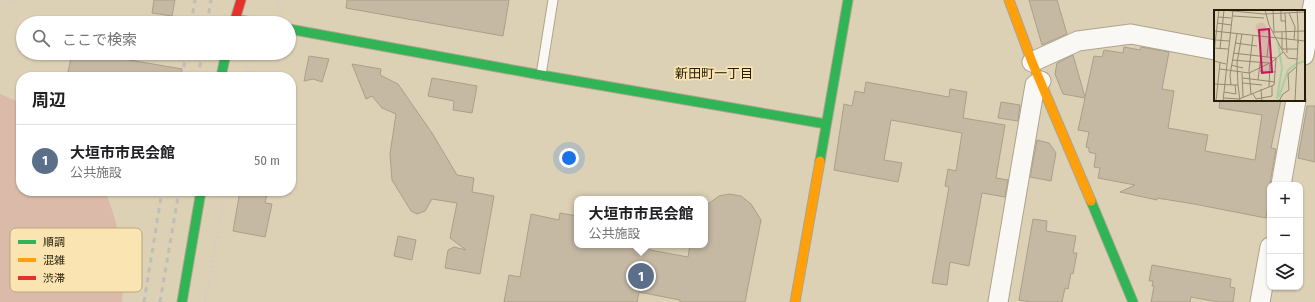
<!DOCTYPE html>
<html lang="ja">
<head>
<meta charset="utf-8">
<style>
  :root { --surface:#fff; --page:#f2f2f2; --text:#202124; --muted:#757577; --line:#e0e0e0; --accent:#655c45 }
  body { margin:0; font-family:"Fira Sans Condensed","Noto Sans JP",sans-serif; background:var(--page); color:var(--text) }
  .controls { position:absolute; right:12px; bottom:12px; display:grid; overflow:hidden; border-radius:8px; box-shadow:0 1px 3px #0004 }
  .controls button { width:36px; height:36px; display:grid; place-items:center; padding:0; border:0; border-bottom:1px solid var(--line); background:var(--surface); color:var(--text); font:20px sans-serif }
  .you { position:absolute; left:569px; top:158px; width:14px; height:14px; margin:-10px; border:3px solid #fff; border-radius:50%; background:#1a73e8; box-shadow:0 0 0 6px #1a73e833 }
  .badge { display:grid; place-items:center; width:26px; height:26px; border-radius:50%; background:var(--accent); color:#fff; font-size:13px; font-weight:700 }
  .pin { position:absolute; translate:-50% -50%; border:2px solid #fff; box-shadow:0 1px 4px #0006 }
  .popup { position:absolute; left:574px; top:196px; width:134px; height:52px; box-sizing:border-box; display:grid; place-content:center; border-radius:8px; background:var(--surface); filter:drop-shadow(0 1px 3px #0005); font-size:13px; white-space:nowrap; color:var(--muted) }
  .popup b { font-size:15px; color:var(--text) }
  .popup::after { content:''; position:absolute; left:50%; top:100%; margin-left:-8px; border:8px solid transparent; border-top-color:var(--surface) }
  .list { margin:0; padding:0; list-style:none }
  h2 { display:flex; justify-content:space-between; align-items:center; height:52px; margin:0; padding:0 16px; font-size:17px }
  h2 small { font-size:13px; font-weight:400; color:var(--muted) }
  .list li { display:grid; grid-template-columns:26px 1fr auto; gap:12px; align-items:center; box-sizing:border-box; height:72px; padding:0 16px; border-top:1px solid var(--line) }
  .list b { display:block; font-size:15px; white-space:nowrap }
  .list p { margin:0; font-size:13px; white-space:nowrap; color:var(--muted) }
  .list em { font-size:13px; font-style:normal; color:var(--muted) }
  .icon { flex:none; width:22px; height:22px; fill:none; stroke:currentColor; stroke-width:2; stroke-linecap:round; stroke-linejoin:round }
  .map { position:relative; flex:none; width:1315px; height:302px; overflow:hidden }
  .search { position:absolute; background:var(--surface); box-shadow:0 1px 3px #0004; left:16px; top:16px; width:280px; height:44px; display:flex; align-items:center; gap:10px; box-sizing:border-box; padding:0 14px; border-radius:22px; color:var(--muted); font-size:15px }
  .panel { position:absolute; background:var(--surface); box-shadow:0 1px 3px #0004; left:16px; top:72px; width:280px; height:124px; border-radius:16px }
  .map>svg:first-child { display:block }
  .green { fill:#dbbaa9 }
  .building { fill:#c5b9a4; stroke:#ab9f8b }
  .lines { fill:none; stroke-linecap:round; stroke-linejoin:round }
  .lane-casing { stroke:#ada48e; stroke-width:11 }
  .street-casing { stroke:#ada48e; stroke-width:21 }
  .fast-casing { stroke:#ada48e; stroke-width:11 }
  .slow-casing { stroke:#ada48e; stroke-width:11 }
  .jam-casing { stroke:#ada48e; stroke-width:11 }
  .path { stroke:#d2cec5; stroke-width:2.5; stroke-dasharray:2 3; stroke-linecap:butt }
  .lane { stroke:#faf8f4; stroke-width:9 }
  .street { stroke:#faf8f4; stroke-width:19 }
  .fast { stroke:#30b455; stroke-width:9 }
  .slow { stroke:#ff9f0a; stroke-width:9 }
  .jam { stroke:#e5322d; stroke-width:9 }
  .rail { stroke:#c1beb7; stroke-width:3; stroke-dasharray:5 5; stroke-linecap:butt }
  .labels { text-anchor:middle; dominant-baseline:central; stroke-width:3.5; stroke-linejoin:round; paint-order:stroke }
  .neighbourhood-label { font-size:13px; fill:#251d09; stroke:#fae4b1 }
  .inset-river { fill:none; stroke:#aacda2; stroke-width:2 }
  .inset-road { fill:none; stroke:#938970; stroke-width:1 }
  .view { fill:#c2185b; fill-opacity:0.15; stroke:#c2185b; stroke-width:2 }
  .inset-edge { fill:none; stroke:#251d09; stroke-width:2 }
  .key { fill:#fae4b1; stroke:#baa87f; stroke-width:1 }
  .key-label { font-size:11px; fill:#251d09 }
</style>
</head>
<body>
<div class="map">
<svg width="1315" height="302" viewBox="0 0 1315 302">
  <rect width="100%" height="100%" fill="#dcd1b5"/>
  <path class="green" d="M 0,94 L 21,103 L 21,191 L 105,191 C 120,227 127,263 122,302 L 0,302 Z"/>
  <path class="building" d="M 154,0 L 175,0 L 172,16 L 152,13 Z
    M 347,0 L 509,0 L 503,36 L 346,8 Z
    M 1029,0 L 1057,0 L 1067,34 L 1042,45 Z
    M 1124,47 L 1140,50 L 1141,47 L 1169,52 L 1162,89 L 1174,91 L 1168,128 L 1208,135 L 1205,151 L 1255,160 L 1262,115 L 1219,108 L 1220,100 L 1281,100 L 1271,148 L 1276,149 L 1270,183 L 1270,195 L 1266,218 L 1194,204 L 1157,198 L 1157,200 L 1120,192 L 1135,185 L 1098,178 L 1100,168 L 1094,167 L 1096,154 L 1089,152 L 1089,148 L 1086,147 L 1089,132 L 1078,130 L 1085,98 L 1063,94 L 1055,74 L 1057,63 L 1073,55 L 1085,97 L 1094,56 L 1102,57 L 1104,50 L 1123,53 Z
    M 72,53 L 89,53 L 182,69 L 181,77 L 67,77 Z
    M 309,56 L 329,59 L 322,82 L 313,79 L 304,81 Z
    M 352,64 L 381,69 L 380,75 L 398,84 L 432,133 L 457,175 L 474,178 L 472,192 L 494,196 L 480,274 L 445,268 L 448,250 L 454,247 L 466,250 L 450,238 L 457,203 L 432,199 L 425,211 L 417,214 L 411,211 L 392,180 L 390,154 L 396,114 L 382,108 L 372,96 L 366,99 Z
    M 432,78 L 477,86 L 472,113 L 453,110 L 454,101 L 428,96 Z
    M 866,82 L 949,97 L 950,89 L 967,92 L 963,118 L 1005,125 L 996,178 L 1008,180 L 1005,197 L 982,193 L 969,266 L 950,262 L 947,285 L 932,283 L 949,187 L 945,186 L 948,169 L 956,171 L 962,133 L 891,120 L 884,160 L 902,163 L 898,182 L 834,170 L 844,104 L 852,106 L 855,91 L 864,93 Z
    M 1001,102 L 1020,105 L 1018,121 L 998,118 Z
    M 1307,106 L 1315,106 L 1315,162 L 1298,158 Z
    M 1037,140 L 1049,143 L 1056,153 L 1051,181 L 1030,177 Z
    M 240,191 L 253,191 L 267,194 L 265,203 L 272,204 L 265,237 L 233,231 Z
    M 729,194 L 741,196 L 751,204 L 761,220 L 745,302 L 680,302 L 680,300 L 639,292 L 637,302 L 504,302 L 509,275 L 520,277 L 531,214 L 559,220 L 560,213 L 577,216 L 577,245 L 634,245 L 634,247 L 688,257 L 690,245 L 705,245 L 705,206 L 719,196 Z
    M 1033,219 L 1047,221 L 1046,231 L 1076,236 L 1073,253 L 1077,253 L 1073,274 L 1071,273 L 1068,289 L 1065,288 L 1062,302 L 1030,302 L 1019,300 Z
    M 398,236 L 416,240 L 412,260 L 394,256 Z
    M 1152,265 L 1231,279 L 1230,287 L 1235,288 L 1233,302 L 1218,302 L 1191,297 L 1190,302 L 1151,302 L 1154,286 L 1152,286 L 1153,281 L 1149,281 Z"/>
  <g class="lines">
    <defs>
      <path id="lane" d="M 541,75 L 553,0"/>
      <path id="street" d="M 1304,55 L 1314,0
        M 1032,62 L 1078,41 L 1131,34 L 1215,50
        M 1281,185 L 1296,100
        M 998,302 L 1035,85 L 1041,81
        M 1260,302 L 1270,247"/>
      <path id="fast" d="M 235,19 L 256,23
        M 289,29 L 541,75 L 826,124
        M 221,77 L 226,53
        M 820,161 L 848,0
        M 1091,201 L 1133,302
        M 182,302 L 201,191"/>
      <path id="slow" d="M 1009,0 L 1032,62 L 1091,201
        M 795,302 L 820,161"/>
      <path id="jam" d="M 234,23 L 241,0"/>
    </defs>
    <use href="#lane" class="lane-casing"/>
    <use href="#street" class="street-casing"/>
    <use href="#fast" class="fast-casing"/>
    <use href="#slow" class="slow-casing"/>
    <use href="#jam" class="jam-casing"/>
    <path class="path" d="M 278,0 L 282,11
      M 0,6 L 17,0
      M 246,77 L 249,61 L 261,53
      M 205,302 L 226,191"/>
    <use href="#lane" class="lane"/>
    <use href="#street" class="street"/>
    <use href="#fast" class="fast"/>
    <use href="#slow" class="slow"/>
    <use href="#jam" class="jam"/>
    <path class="rail" d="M 191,23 L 195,0
      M 207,23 L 211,0
      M 182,77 L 186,53
      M 198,77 L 202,53
      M 144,302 L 162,191
      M 160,302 L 179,191"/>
  </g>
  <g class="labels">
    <g class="neighbourhood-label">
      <text x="714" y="73">新田町一丁目</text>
    </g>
  </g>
  <g transform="translate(1214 10)">
    <rect width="91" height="91" fill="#dcd1b5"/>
    <path d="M41.5 18a5.5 5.5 0 1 1 11 0a5.5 5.5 0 1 1-11 0Z" fill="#dbbaa9"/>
    <path class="inset-river" d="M 65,87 L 74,60 L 82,54 L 91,51M 63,89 L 68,58 L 64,33"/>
    <path class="inset-road" d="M 8,0 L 50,4 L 91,2M 51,0 L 55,15 L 68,40 L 74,48 L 83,49M 59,0 L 60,23M 67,0 L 67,11 L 72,11M 83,0 L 84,16M 71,3 L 73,43M 75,3 L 81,17 L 80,30M 19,6 L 50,8M 4,7 L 17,8M 3,13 L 17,15M 0,21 L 91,31M 60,22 L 91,21M 68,22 L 68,39 L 84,39M 2,30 L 15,31M 21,33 L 43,36M 84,33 L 84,16M 0,38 L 14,39M 6,39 L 10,0M 0,42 L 5,0M 19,43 L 62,48M 53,47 L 55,27M 18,50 L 55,53M 0,51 L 12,54M 17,55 L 29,58M 6,59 L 35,63 L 58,52 L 69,42M 46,61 L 62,62M 28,63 L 29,87M 29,68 L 61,72M 44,70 L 47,46M 29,73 L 48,75M 0,74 L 21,75 L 22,84M 17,75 L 16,65 L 23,24M 21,75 L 24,75 L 23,53 L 28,24M 24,75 L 26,91M 55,77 L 56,53M 47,79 L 48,91M 10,82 L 22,84M 39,84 L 42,89 L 58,86 L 58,76M 37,85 L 35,60 L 39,25M 10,88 L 25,89 L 60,75 L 62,48M 2,91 L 6,53M 9,91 L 19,0M 65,91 L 69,84 L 75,80 L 74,64 L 82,57M 81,91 L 84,31"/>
    <path class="view" d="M 55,19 L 58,62 L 48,63 L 45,20 Z"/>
    <rect width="91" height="91" class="inset-edge"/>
  </g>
  <rect x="10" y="228" width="132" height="64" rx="6" class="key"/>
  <rect x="18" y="240" width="18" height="4" fill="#30b455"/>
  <rect x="18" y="258" width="18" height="4" fill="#ff9f0a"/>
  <rect x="18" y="276" width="18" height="4" fill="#e5322d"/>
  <g class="key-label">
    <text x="43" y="246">順調</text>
    <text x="43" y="264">混雑</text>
    <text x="43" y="282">渋滞</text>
  </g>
</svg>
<div class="controls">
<button>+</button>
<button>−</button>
<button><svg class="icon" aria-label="layers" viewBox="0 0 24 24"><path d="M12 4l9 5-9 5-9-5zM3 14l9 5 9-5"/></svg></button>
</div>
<div class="you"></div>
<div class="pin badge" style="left:641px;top:276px;background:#5c6f8a">1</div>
<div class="popup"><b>大垣市市民会館</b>公共施設</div>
<div class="search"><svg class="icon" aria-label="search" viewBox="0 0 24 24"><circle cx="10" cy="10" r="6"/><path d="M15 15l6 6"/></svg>ここで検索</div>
<section class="panel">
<h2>周辺<small></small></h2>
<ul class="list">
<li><span class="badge" style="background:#5c6f8a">1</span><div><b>大垣市市民会館</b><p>公共施設</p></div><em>50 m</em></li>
</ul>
</section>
</div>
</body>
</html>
